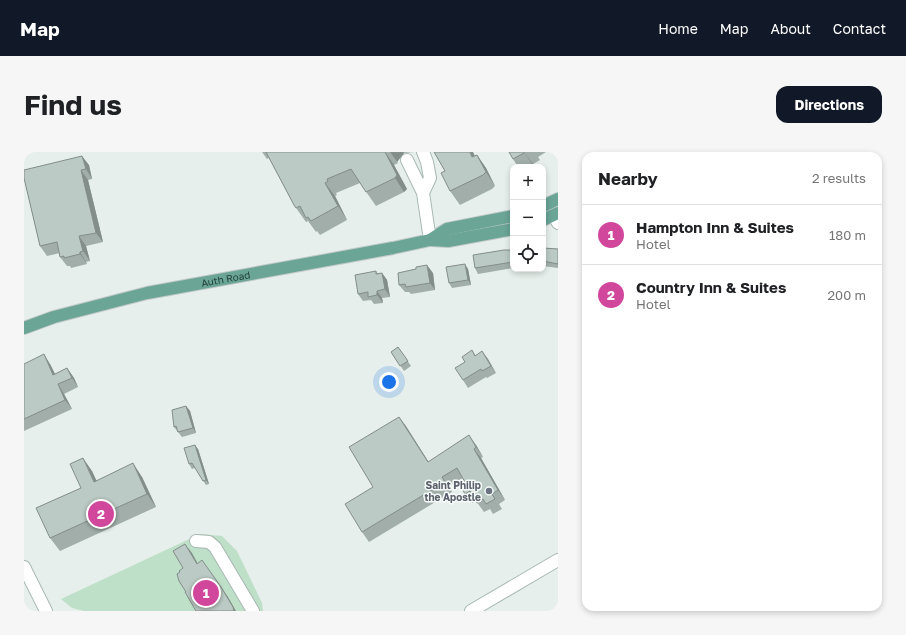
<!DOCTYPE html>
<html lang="en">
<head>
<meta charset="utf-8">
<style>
  :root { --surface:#fff; --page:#f6f6f6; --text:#202124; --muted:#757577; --line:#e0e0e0; --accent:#111827 }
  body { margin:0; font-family:"Golos Text",sans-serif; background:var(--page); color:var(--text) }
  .controls { position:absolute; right:12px; top:12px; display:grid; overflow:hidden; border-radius:8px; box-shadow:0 2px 6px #0003 }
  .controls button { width:36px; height:36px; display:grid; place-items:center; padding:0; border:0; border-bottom:1px solid var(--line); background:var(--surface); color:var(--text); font:20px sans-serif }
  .you { position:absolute; left:365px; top:230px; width:14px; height:14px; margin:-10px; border:3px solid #fff; border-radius:50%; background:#1a73e8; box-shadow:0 0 0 6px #1a73e833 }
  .badge { display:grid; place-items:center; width:26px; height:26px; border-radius:50%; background:var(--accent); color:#fff; font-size:13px; font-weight:700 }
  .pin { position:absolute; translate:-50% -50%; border:2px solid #fff; box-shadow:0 1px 4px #0006 }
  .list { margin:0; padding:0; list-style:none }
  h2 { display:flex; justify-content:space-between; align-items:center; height:52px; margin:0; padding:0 16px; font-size:17px }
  h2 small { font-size:13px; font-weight:400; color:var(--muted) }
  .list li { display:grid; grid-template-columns:26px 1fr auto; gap:12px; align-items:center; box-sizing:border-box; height:60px; padding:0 16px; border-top:1px solid var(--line) }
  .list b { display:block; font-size:15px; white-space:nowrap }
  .list p { margin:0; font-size:13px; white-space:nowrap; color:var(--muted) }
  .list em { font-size:13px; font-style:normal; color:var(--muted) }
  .icon { flex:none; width:22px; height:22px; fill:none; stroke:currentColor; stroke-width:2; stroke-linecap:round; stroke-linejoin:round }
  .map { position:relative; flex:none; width:534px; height:459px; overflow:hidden; border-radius:12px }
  header { display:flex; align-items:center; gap:24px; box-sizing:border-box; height:56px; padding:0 20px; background:var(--accent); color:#fff }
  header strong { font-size:19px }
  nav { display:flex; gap:22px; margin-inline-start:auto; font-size:14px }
  .intro { display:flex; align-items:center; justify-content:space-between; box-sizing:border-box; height:96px; padding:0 24px }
  h1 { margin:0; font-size:28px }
  .button { padding:10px 18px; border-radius:12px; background:var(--accent); color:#fff; font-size:14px; font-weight:700 }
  main { display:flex; gap:24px; padding:0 24px }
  aside { flex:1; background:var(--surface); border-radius:12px; box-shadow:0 2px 6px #0003 }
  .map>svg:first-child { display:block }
  .green { fill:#bfe0c8 }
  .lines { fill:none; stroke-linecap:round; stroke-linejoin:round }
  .minor-casing { stroke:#a8b8b2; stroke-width:14 }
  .major-casing { stroke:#c2cac8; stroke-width:14 }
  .minor { stroke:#fff; stroke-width:12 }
  .major { stroke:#6aa596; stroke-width:12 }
  .wall { fill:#a1aea9 }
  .shaded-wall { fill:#838d89 }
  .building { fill:#bbcac4; stroke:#838d89 }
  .worship-dot { fill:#6b7280; stroke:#f7fbf9; stroke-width:1.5 }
  .labels { text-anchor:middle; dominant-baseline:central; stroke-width:3; stroke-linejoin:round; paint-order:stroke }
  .street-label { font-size:10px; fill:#24423a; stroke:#f7fbf9 }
  .worship-label { font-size:10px; font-weight:bold; fill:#5b616d; stroke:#f7fbf9; text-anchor:end }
</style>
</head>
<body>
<header>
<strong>Map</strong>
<nav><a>Home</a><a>Map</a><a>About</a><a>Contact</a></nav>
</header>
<div class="intro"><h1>Find us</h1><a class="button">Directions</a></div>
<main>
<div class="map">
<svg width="534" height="459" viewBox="0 0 534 459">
  <rect width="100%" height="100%" fill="#e6efeb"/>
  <path class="green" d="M 176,382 L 198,384 L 213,399 L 238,451 L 239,459 L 60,459 L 48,456 L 37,447 Z"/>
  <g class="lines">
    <defs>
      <path id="minor" d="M 399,0 L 403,10 L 406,26 L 399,41 L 406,88
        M 383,8 L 399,41
        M 530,63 L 534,71
        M 172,389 L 185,390 L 191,395 L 229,459
        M 0,415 L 22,459
        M 447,459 L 534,408"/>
      <g id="major">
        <path d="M 519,54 L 534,47"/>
        <path d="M 519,68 L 534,61"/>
        <path d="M 406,88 L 424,89 L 489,77"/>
        <path id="s1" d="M 0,176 L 30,165 L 123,141 L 369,96 L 406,88 L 423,77 L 489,64"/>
      </g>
    </defs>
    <use href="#minor" class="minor-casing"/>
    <use href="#major" class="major-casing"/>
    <use href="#minor" class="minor"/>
    <use href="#major" class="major"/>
  </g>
  <path class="wall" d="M 238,0 L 390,0 L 380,1 L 373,10 L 374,11 L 370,13 L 383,37 L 380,40 L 352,54 L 336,31 L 312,41 L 313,43 L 311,44 L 323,68 L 296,83 L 293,79 L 292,80 L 284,69 L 282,70 L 270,53 L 245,6 L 243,7 Z
    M 410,0 L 449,0 L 450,4 L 453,3 L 462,16 L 471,34 L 468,37 L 436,53 L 426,39 L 421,19 Z
    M 485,0 L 522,0 L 514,5 L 516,8 L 509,12 L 510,15 L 494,15 L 489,7 Z
    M 65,13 L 68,27 L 64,28 L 79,90 L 62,94 L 66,109 L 62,110 L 63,112 L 47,116 L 46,114 L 43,114 L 36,105 L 36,101 L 23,104 L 16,94 L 0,26 Z
    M 519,96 L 534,97 L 534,116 L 519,114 Z
    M 489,98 L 489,116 L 454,122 L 451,116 Z
    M 444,117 L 447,133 L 428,136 L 425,131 Z
    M 352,119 L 354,122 L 358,121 L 363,128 L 366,145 L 358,146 L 359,151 L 350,152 L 347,148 L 339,149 L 334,142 Z
    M 409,121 L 411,138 L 387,142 L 385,140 L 381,140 L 375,133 Z
    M 374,195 L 387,214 L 380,219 L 367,200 Z
    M 448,198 L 452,204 L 458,199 L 472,221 L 463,226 L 462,225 L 444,236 L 439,228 L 441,210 Z
    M 0,212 L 26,212 L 31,222 L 43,216 L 50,226 L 54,235 L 40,242 L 48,257 L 0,279 Z
    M 162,254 L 166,259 L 172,281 L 158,285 L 150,275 Z
    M 375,265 L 404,310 L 452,293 L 459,305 L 457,306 L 481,348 L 475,352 L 478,357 L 469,362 L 466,357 L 460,360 L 452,349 L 448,351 L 441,342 L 442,332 L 439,326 L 425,334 L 428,340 L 423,343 L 345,390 L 338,380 L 349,335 Z
    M 174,297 L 185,332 L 182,333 L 171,316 L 168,317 L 165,312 Z
    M 68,319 L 72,328 L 118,325 L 132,355 L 36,399 L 26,386 L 57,336 Z"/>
  <path class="shaded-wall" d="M 361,0 L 370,13 L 383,37 L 380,40 L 371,26 Z
    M 366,0 L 379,0 L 380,1 L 373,10 L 374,11 Z
    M 446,0 L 449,0 L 458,19 L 448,5 Z
    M 500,0 L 509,12 L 510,15 Z
    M 453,3 L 462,16 L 471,34 L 462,20 Z
    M 58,4 L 65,13 L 68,27 L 62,17 Z
    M 57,18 L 64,28 L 79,90 L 72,81 Z
    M 301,31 L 311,44 L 323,68 L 314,54 Z
    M 55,84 L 62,94 L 66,109 L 59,99 Z
    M 56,100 L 62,110 L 63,112 L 56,102 Z
    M 441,112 L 444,117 L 447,133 L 444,128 Z
    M 403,113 L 409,121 L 411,138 L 406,131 Z
    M 358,121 L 363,128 L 366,145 L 361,137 Z
    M 353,139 L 358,146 L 359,151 L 353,143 Z
    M 458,199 L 464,207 L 472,221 L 467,214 Z
    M 20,202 L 26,212 L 36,232 L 29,223 Z
    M 43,216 L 50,226 L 54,235 L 48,226 Z
    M 34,232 L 40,242 L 48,257 L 41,248 Z
    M 162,254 L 166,259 L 172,281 L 169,276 Z
    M 375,265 L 382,274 L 411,320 L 404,310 Z
    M 445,283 L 452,293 L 459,305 L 452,295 Z
    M 171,293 L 174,297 L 185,332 L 182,328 Z
    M 450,297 L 457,306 L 481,348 L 474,338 Z
    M 59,306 L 68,319 L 79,343 L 70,330 Z
    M 109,311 L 118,325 L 132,355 L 123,342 Z
    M 161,392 L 168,401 L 179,421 L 173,412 Z
    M 197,435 L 204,445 L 212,459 L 210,459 Z"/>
  <path class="building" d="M 242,0 L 361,0 L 373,23 L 371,26 L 342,40 L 327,17 L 303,27 L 304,29 L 301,31 L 314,54 L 287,69 L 284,65 L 282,66 L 276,54 L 272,56 L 270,53 Z
    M 410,0 L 446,0 L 448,5 L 453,3 L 462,20 L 459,23 L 426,39 L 417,21 L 421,19 Z
    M 485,0 L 500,0 L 500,1 L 489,7 Z
    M 58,4 L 62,17 L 57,18 L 72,81 L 55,84 L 59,99 L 56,100 L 56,102 L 40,106 L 40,104 L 36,105 L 33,90 L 16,94 L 0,26 L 0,18 Z
    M 519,96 L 534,97 L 534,112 L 519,109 Z
    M 480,98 L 489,98 L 489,110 L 451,116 L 449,103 Z
    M 441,112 L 444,128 L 425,131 L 422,115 Z
    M 403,113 L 406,131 L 382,135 L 381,132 L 375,133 L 374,121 L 392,117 L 392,115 Z
    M 352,119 L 352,122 L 358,121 L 361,137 L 353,139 L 353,143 L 344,145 L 344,140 L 334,142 L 331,123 Z
    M 374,195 L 384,209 L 376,214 L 367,200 Z
    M 448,198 L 451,204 L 458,199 L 467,214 L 458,219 L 457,217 L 439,228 L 431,216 L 441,210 L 438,205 Z
    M 20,202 L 29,223 L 43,216 L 48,226 L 34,232 L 41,248 L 0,267 L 0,212 Z
    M 162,254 L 169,276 L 154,280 L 152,274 L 150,275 L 148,258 Z
    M 375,265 L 404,310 L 445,283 L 452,295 L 450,297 L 474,338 L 468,342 L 471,347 L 462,352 L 459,347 L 453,351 L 446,339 L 441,342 L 437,335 L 442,332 L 433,316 L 418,325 L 421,330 L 416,333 L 338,380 L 321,352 L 349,335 L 325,295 Z
    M 171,293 L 182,328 L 179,329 L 168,311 L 165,312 L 160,296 Z
    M 59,306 L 70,330 L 109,311 L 123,342 L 26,386 L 12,356 L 57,336 L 46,312 Z
    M 161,392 L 173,412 L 178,408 L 197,435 L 209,455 L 210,459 L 172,459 L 161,440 L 162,440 L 155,429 L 153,422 L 156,420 L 155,419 L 159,416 L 149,399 Z"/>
  <circle class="worship-dot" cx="465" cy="339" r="4"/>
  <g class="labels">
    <g class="street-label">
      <text stroke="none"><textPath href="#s1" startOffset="208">Auth Road</textPath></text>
    </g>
    <g class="worship-label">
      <text x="457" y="333">Saint Philip<tspan x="457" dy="12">the Apostle</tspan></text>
    </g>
  </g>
</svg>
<div class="controls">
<button>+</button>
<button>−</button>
<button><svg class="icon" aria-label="locate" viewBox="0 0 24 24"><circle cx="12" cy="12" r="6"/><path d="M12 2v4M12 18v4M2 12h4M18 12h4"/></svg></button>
</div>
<div class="you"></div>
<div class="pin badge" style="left:182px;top:441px;background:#d1479c">1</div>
<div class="pin badge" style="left:77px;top:362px;background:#d1479c">2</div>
</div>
<aside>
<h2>Nearby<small>2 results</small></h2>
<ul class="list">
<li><span class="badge" style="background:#d1479c">1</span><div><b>Hampton Inn &amp; Suites</b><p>Hotel</p></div><em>180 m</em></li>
<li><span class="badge" style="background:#d1479c">2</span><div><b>Country Inn &amp; Suites</b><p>Hotel</p></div><em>200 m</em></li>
</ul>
</aside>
</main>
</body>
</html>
